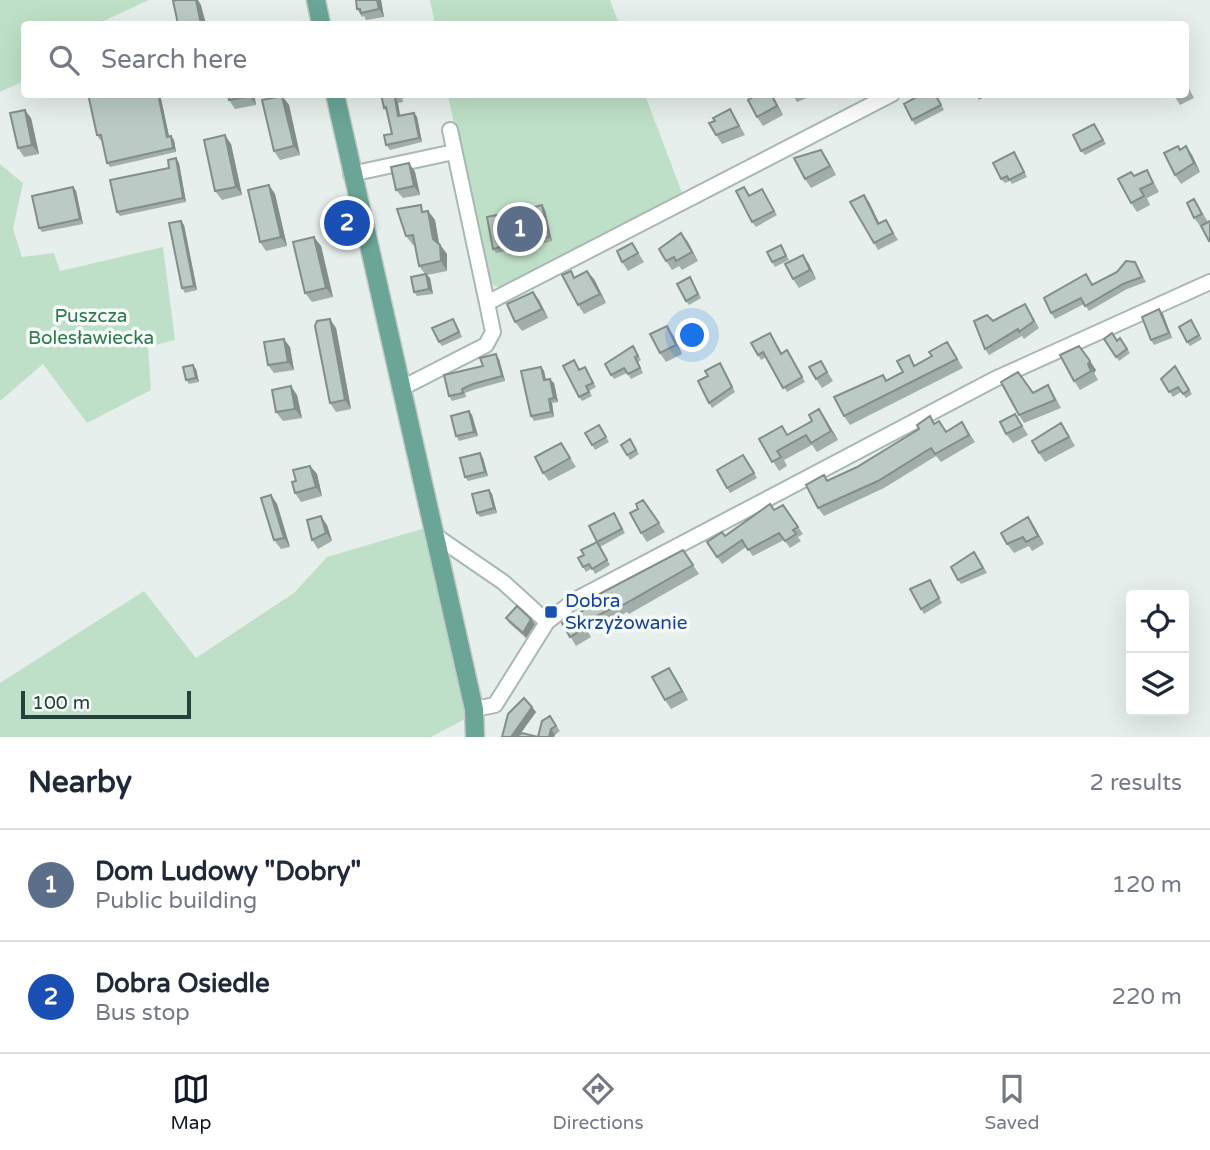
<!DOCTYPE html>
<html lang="en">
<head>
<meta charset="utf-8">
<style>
  :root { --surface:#fff; --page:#f2f2f3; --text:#1f2937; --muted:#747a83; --line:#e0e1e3; --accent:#111827 }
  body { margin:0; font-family:"Varela Round",sans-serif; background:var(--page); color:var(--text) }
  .controls { position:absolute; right:21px; bottom:21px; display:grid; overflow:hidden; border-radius:7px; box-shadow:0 7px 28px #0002 }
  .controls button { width:63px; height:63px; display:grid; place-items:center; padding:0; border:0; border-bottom:2px solid var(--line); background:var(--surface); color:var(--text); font:35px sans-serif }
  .scale { position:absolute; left:21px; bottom:18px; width:170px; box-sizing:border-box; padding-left:7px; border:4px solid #24423a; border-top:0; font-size:19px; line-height:24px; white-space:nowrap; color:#24423a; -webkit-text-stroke:5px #f7fbf9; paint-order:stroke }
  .you { position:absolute; left:693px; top:336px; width:24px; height:24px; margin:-18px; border:5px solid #fff; border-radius:50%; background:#1a73e8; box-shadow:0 0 0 10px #1a73e833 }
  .badge { display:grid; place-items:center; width:46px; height:46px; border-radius:50%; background:var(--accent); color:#fff; font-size:23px; font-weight:700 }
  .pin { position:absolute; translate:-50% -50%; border:4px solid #fff; box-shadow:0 2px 7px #0006 }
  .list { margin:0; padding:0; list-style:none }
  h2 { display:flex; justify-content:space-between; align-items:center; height:91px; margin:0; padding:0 28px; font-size:30px }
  h2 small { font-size:23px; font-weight:400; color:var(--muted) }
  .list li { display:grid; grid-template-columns:46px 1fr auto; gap:21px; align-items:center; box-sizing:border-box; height:112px; padding:0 28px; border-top:2px solid var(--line) }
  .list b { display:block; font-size:26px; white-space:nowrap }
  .list p { margin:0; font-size:23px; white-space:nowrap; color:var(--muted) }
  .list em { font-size:23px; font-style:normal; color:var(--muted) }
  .icon { flex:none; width:38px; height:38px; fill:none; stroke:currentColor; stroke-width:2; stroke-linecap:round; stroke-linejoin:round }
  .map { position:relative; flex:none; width:1210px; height:737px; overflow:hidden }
  .search { position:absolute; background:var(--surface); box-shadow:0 7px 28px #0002; left:21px; right:21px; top:21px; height:77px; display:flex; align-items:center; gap:18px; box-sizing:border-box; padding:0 24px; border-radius:7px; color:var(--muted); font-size:26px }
  .sheet { height:315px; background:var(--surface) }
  nav { display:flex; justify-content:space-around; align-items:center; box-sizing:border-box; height:98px; border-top:2px solid var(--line); background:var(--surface); font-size:19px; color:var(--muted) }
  nav a { display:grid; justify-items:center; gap:4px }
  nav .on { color:var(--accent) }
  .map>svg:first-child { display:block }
  .green { fill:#bfe0c8 }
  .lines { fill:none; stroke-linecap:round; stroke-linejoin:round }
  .minor-casing { stroke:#a8b8b2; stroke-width:18 }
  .major-casing { stroke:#c2cac8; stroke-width:21 }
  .minor { stroke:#fff; stroke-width:14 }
  .major { stroke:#6aa596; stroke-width:18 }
  .wall { fill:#a1aea9 }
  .shaded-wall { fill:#838d89 }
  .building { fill:#bbcac4; stroke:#838d89; stroke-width:2 }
  .transit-dot { fill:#1a4fb4; stroke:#f7fbf9; stroke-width:2.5 }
  .labels { text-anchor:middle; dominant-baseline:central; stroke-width:7; stroke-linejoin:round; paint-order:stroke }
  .park-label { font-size:19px; fill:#2d7a4b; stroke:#f7fbf9 }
  .transit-label { font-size:19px; fill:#164399; stroke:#f7fbf9; text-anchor:start }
</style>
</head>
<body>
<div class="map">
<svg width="1210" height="737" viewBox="0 0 1210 737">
  <rect width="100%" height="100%" fill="#e6efeb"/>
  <path class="green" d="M 0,0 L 149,0 L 97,24 L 24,24 L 24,81 L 0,92 Z
    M 430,0 L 610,0 L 619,24 L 435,24 Z
    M 448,95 L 645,95 L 684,198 L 504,290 L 487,282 Z
    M 0,164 L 23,183 L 13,229 L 22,257 L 54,253 L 60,271 L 163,247 L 175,340 L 148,347 L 151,390 L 87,423 L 43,364 L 0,401 Z
    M 425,528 L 467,718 L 431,737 L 0,737 L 0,683 L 144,591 L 196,658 L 294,593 L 327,557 Z"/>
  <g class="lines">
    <defs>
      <path id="minor" d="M 450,130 L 487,303
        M 351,174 L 454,152
        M 400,389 L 486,345 L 493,332 L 487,303 L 892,94
        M 433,534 L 503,582 L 547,622
        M 474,709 L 495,705 L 547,622 L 575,600 L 995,379 L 1210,282"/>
      <path id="major" d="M 316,0 L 321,24
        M 335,94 L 474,709 L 475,737"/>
    </defs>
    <use href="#minor" class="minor-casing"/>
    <use href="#major" class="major-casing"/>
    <use href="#minor" class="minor"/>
    <use href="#major" class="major"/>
  </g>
  <path class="wall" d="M 356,0 L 381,0 L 384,17 L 366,20 L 364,16 L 362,17 L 357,9 Z
    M 1186,83 L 1194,98 L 1180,105 L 1173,94 L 1186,94 Z
    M 88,94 L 160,94 L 169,136 L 171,136 L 174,140 L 176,152 L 110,167 L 107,163 L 102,139 L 100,140 L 97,135 Z
    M 228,94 L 254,94 L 256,105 L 235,109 L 229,100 Z
    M 381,94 L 402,94 L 403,102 L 398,103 L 400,116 L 414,113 L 417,117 L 422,142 L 390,150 L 386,145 L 392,134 L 387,112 L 384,108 Z
    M 758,94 L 772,94 L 783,115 L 763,126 L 757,117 Z
    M 792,94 L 817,94 L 797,102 Z
    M 936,94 L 944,110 L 915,125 L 912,120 Z
    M 975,94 L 990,94 L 979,100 Z
    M 282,96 L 289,105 L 300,155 L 280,160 L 274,151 Z
    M 730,109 L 745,135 L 722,144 L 716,135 L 715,121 Z
    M 31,118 L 39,154 L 24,157 L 18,148 Z
    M 1094,124 L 1106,144 L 1085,155 L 1081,151 Z
    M 231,144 L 242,195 L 222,200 L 215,191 Z
    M 1186,146 L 1192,155 L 1200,172 L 1181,184 L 1175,175 L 1180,149 Z
    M 821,150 L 827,159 L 836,175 L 811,188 L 805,179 Z
    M 1017,157 L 1027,177 L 1012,184 L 1010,181 L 1005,183 L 1001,179 Z
    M 179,163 L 186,202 L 120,216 L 117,212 Z
    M 409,163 L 415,172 L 420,195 L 403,198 L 396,190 Z
    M 1147,170 L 1159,192 L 1147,198 L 1150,205 L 1137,212 L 1131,203 L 1131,172 L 1134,176 Z
    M 269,185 L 275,194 L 287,246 L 266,251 L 260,242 Z
    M 73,187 L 76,191 L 83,224 L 42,232 L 39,228 Z
    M 762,189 L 777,215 L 756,227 L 752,222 L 747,191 L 750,195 Z
    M 1194,199 L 1208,222 L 1210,221 L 1210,242 L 1201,227 L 1194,218 Z
    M 869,202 L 879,223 L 886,220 L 898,240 L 878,250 L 874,243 Z
    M 542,205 L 545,210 L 552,241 L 541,244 L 538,239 L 537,235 L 505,242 L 507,251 L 496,253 L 493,249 L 497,215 L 500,219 L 532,213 Z
    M 425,211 L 428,211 L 435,220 L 439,243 L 447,254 L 447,271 L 427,275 L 430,278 L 433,294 L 417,296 L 414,292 L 425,274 L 419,266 L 415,245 L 413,245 L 406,236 Z
    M 184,225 L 197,290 L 185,293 L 182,288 Z
    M 681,233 L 698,261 L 682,270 L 679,266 L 672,270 L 666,261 Z
    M 632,243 L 644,262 L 628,271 L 622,262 Z
    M 781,245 L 789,260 L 775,267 L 772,262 Z
    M 321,246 L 333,297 L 312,302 L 305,293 Z
    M 803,255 L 809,264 L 816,279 L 799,288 L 793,279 Z
    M 1135,262 L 1146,282 L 1127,289 L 1089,311 L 1084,304 L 1055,319 L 1051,313 L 1090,280 L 1093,285 L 1117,272 Z
    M 690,277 L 701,298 L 689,305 L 686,301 Z
    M 594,279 L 606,303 L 584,314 L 578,305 Z
    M 533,292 L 539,300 L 548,318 L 522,331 L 515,322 Z
    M 1025,304 L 1039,328 L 1024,339 L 1022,336 L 989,355 L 985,349 L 993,321 Z
    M 1159,309 L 1163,314 L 1172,338 L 1154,345 L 1151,340 Z
    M 1191,320 L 1202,339 L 1190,346 L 1187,342 Z
    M 456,323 L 462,337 L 442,346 L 439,342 Z
    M 336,328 L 351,409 L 336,412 L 330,403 Z
    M 770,333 L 782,353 L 790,355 L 805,382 L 787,392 L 766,357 L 761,360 L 758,355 Z
    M 673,335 L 682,354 L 666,362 L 660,353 Z
    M 1120,338 L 1130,353 L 1119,361 L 1104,339 L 1117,341 Z
    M 633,346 L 641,360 L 638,362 L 643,373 L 631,379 L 627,373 L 614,379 L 611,375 Z
    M 1079,346 L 1096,370 L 1094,373 L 1098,380 L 1080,390 L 1074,381 Z
    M 290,347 L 294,370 L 274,373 L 268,365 Z
    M 953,351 L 963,368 L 850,425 L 844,416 L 887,381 L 915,365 Z
    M 499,359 L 505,381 L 476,389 L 465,393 L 466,397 L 452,401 L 449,396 L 483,366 Z
    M 821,361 L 833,381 L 822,388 L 816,379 Z
    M 1175,366 L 1192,394 L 1186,398 L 1181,392 L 1173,397 L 1161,379 Z
    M 541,367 L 544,371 L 546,380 L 554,383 L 558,402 L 552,403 L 554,417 L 534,421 L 531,416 Z
    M 585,367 L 596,387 L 589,391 L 592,396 L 582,401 L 579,397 L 579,370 Z
    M 723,368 L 735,392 L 712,408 L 709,403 L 708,376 Z
    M 196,369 L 199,382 L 189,384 L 186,380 Z
    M 1033,393 L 1053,393 L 1061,408 L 1024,423 L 1019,415 Z
    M 297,395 L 302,418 L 283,421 L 276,412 Z
    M 469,411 L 472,415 L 478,436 L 459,441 L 456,436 Z
    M 1015,414 L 1028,435 L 1013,443 L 1006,434 Z
    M 825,418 L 838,440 L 817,452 L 812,445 L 784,460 L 787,466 L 779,471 L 759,439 L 788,434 Z
    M 962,422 L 975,442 L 941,462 L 936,456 L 884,488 L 824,516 L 818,508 L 827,480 L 857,467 L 919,429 L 935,424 L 946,432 Z
    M 599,425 L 609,442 L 595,450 L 592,445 Z
    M 1067,432 L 1075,446 L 1045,462 L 1039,453 Z
    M 561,443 L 576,467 L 549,481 L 543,473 Z
    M 633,444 L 639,454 L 630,460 L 621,445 Z
    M 480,453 L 483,458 L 488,476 L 468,481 L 465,477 Z
    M 746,459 L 757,478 L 730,493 L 727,488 Z
    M 310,466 L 317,474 L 322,496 L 301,502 L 295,493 L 296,481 Z
    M 489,490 L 492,494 L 497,513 L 480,517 L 477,513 Z
    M 271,495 L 277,504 L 290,547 L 281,549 L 274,540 Z
    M 643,500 L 665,532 L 647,542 L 641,533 L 638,509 Z
    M 783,505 L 803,534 L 798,537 L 801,541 L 790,548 L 784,540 L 753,556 L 746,547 L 722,564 L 707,542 L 725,536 L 774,510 Z
    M 614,513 L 625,533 L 600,547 L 597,542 Z
    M 1028,517 L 1034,526 L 1044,544 L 1032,551 L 1029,546 L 1014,553 L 1007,544 Z
    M 327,525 L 332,541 L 318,549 L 312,540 Z
    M 600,546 L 610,565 L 595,574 L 592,568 L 586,572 L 583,567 L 584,555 Z
    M 683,550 L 699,574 L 629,614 L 627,612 L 588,632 L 591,637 L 576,646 L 562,623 Z
    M 978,557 L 987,573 L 961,584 L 958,580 Z
    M 933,585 L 942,603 L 924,614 L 921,609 Z
    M 506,618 L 535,624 L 526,638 L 509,623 Z
    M 675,677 L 688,700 L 671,709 L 665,700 Z
    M 532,707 L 536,712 L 520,734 L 538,737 L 550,716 L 560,731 L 555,735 L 554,737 L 502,737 Z"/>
  <path class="shaded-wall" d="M 196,0 L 198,0 L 201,5 L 206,24 L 201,24 Z
    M 377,0 L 381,0 L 384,17 L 379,9 Z
    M 158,94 L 160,94 L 170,141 L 167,137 Z
    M 250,94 L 254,94 L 256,105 L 250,96 Z
    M 771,94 L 774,98 L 783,115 L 777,106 Z
    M 282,96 L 289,105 L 300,155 L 294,146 Z
    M 395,98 L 398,103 L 401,121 L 398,116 Z
    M 25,110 L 31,118 L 39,154 L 32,145 Z
    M 414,113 L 417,117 L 422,142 L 419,138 Z
    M 225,135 L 231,144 L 242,195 L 236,187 Z
    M 171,136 L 174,140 L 176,152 L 173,148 Z
    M 1186,146 L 1192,155 L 1200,172 L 1194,163 Z
    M 821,150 L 827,159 L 836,175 L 830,166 Z
    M 176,158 L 179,163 L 186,202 L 183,198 Z
    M 409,163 L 415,172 L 420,195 L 414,186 Z
    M 269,185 L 275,194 L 287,246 L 281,237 Z
    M 73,187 L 76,191 L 83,224 L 80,219 Z
    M 864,195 L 869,202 L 883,231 L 878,224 Z
    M 542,205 L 545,210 L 552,241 L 549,237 Z
    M 428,211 L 435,220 L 440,249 L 433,239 Z
    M 181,221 L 184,225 L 197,290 L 194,286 Z
    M 681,233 L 688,242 L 698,261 L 692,252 Z
    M 314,237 L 321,246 L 333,297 L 326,288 Z
    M 440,245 L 447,254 L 447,271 L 441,261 Z
    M 803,255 L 809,264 L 816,279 L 810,270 Z
    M 587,271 L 594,279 L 606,303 L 600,294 Z
    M 426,274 L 430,278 L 433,294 L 429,289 Z
    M 533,292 L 539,300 L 548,318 L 542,309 Z
    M 1159,309 L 1163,314 L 1172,338 L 1169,333 Z
    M 330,319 L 336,328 L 351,409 L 345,400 Z
    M 667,326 L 673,335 L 682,354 L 676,345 Z
    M 284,339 L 290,347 L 294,370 L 288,362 Z
    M 496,354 L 499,359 L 505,381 L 502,376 Z
    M 1090,361 L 1096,370 L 1094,373 L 1098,380 L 1088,364 Z
    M 193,365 L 196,369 L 199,382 L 196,378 Z
    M 541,367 L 544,371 L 547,385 L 544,380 Z
    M 550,379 L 554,383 L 558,402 L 554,398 Z
    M 291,386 L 297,395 L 302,418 L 295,409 Z
    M 549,399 L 552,403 L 554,417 L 551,412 Z
    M 819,409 L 825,418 L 838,440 L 831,431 Z
    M 469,411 L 472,415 L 478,436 L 474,432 Z
    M 480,453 L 483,458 L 488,476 L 485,472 Z
    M 310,466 L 317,474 L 322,496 L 316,487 Z
    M 489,490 L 492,494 L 497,513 L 494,508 Z
    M 271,495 L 277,504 L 290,547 L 284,538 Z
    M 321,516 L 327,525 L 332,541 L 326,533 Z
    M 1028,517 L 1034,526 L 1044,544 L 1038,536 Z
    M 531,619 L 535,624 L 526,638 L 523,633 Z
    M 669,668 L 675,677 L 688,700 L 682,691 Z
    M 532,707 L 536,712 L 518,737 L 511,737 Z
    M 551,729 L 555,735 L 554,737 L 549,737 Z"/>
  <path class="building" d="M 176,0 L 196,0 L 201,24 L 178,24 L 173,1 Z
    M 356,0 L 377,0 L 379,9 L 361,13 L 360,9 L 357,9 Z
    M 88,94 L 158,94 L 167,137 L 171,136 L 173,148 L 107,163 L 101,135 L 97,135 Z
    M 228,94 L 250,94 L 250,96 L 229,100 Z
    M 381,94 L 400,94 L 400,97 L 395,98 L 398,116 L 414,113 L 419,138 L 386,145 L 384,135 L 392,134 L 386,107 L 384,108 Z
    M 758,94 L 771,94 L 777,106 L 757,117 L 748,100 Z
    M 922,94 L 935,94 L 941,105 L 912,120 L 904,104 Z
    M 282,96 L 294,146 L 274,151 L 262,100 Z
    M 730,109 L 739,126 L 716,135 L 709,123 L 715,121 L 713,118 Z
    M 25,110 L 32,145 L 18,148 L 10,113 Z
    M 1094,124 L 1103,140 L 1081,151 L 1073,135 Z
    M 225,135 L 236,187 L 215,191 L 204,140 Z
    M 1178,146 L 1180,150 L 1186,146 L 1194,163 L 1175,175 L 1164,153 Z
    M 821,150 L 830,166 L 805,179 L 794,158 Z
    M 1014,152 L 1024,172 L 1009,180 L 1007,176 L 1001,179 L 993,163 Z
    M 176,158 L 183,198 L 117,212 L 110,180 L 169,168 L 168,160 Z
    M 409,163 L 414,186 L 396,190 L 391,167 Z
    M 1147,170 L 1153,183 L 1140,189 L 1144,196 L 1131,203 L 1118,179 L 1131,172 L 1134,176 Z
    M 269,185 L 281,237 L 260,242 L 248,190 Z
    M 73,187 L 80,219 L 39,228 L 32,196 Z
    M 744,187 L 749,196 L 762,189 L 774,211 L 752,222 L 736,191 Z
    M 864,195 L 878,224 L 886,220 L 893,233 L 874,243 L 850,202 Z
    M 1194,199 L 1202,214 L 1194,218 L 1187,203 Z
    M 421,205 L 422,212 L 428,211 L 433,239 L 440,245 L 441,261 L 419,266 L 413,235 L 406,236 L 397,209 Z
    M 542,205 L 549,237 L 538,239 L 536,230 L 502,237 L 504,246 L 493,249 L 487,217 L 497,215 L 498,219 L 532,213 L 531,208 Z
    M 181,221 L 194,286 L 182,288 L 169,223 Z
    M 1210,221 L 1210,240 L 1209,241 L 1201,226 Z
    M 681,233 L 692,252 L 676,261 L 674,257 L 666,261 L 659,249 Z
    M 314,237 L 326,288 L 305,293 L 293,242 Z
    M 632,243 L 638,253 L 622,262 L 617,251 Z
    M 781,245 L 786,256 L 772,262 L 767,252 Z
    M 803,255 L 810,270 L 793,279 L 785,264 Z
    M 1126,261 L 1135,262 L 1142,277 L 1123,284 L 1085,306 L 1081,298 L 1051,313 L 1044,298 L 1086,274 L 1092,285 L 1117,272 Z
    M 571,271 L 574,278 L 587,271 L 600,294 L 578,305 L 562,275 Z
    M 426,274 L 429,289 L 414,292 L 411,277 Z
    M 690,277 L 698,294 L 686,301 L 677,284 Z
    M 533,292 L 542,309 L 515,322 L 507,304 Z
    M 1025,304 L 1034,321 L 1019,332 L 1018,329 L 985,349 L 974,321 L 987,315 L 993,321 Z
    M 1159,309 L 1169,333 L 1151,340 L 1142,317 Z
    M 330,319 L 345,400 L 330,403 L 315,326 L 317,321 Z
    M 453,319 L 459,332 L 439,342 L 432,328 Z
    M 1191,320 L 1199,335 L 1187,342 L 1179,327 Z
    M 667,326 L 676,345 L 660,353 L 650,334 Z
    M 770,333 L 781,354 L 787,350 L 802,377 L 783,388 L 763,352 L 758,355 L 751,343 Z
    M 1112,333 L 1117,341 L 1120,338 L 1127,349 L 1116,357 L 1104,339 Z
    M 284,339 L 288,362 L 268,365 L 264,342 Z
    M 947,342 L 957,359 L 844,416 L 834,397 L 883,375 L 886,381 L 903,372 L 897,361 L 909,355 L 914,366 L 932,356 L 929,352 Z
    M 633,346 L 638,356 L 635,357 L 640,368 L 628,374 L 624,368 L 611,375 L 605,364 Z
    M 1079,346 L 1090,361 L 1088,364 L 1091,371 L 1074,381 L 1060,355 Z
    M 496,354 L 502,376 L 473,384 L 462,389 L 463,393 L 449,396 L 444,375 L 483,366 L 480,358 Z
    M 574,360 L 579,370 L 585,367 L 593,383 L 586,386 L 589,392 L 579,397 L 563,366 Z
    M 821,361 L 827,372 L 816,379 L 809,367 Z
    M 720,363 L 732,387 L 709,403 L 698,381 L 708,376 L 705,371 Z
    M 193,365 L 196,378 L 186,380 L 183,367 Z
    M 1175,366 L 1189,390 L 1183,394 L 1178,387 L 1169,392 L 1161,379 Z
    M 541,367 L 544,380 L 550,379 L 554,398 L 549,399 L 551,412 L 531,416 L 521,371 Z
    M 1018,372 L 1033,393 L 1048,385 L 1055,400 L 1019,415 L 1001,382 Z
    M 291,386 L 295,409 L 276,412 L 272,390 Z
    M 819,409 L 831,431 L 811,443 L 806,435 L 777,451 L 781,457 L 772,462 L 759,439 L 782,426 L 787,435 L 812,421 L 809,415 Z
    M 469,411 L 474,432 L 456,436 L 451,416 Z
    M 1015,414 L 1022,426 L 1006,434 L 1000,422 Z
    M 930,416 L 934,424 L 939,421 L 946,432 L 962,422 L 969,435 L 935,454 L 931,448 L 878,481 L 818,508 L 806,485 L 824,475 L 827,481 L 857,467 L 919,429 L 917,425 Z
    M 1061,423 L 1069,437 L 1039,453 L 1032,441 Z
    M 599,425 L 606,437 L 592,445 L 585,433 Z
    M 630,439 L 636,450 L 627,455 L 621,445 Z
    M 561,443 L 570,458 L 543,473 L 535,457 Z
    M 480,453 L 485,472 L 465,477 L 460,458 Z
    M 743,455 L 754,473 L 727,488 L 717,470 Z
    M 310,466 L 316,487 L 295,493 L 292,482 L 296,481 L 293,470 Z
    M 489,490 L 494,508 L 477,513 L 472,494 Z
    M 271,495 L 284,538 L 274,540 L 261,498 Z
    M 643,500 L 659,523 L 641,533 L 630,513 L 638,509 L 636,504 Z
    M 770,504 L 774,510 L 783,505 L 798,527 L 793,530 L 796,534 L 785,541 L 779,533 L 748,550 L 742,540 L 717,557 L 707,542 L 722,532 L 725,536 Z
    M 614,513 L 622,529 L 597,542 L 589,526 Z
    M 321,516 L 326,533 L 312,540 L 307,520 Z
    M 1028,517 L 1038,536 L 1026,542 L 1023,537 L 1007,544 L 1001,533 Z
    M 597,542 L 607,560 L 592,569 L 589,564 L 583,567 L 578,558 L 584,555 L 581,550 Z
    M 683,550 L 693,565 L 623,605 L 621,603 L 582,624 L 585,628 L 570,637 L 562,623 L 589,607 L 586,601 Z
    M 974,552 L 983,568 L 958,580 L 951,567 Z
    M 930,580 L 939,598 L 921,609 L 910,589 Z
    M 517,606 L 531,619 L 523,633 L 506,618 Z
    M 669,668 L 682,691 L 665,700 L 652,677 Z
    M 524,698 L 532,707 L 511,737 L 502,737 L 508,714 Z
    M 550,716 L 556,726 L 551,729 L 549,737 L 515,737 L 522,733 L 538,737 L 542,721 Z"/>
  <rect class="transit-dot" x="544" y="605" width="14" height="14" rx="3.5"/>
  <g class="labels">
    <g class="park-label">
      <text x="91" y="316">Puszcza<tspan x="91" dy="22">Bolesławiecka</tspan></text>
    </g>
    <g class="transit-label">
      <text x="565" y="601">Dobra<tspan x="565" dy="22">Skrzyżowanie</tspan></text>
    </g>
  </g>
</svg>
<div class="controls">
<button><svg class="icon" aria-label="locate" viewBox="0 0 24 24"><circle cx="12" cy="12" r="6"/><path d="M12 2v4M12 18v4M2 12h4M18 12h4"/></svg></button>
<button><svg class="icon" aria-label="layers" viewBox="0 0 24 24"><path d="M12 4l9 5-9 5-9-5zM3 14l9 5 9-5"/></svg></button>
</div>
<div class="scale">100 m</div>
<div class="you"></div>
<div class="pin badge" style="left:520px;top:229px;background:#5c6f8a">1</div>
<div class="pin badge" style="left:347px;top:223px;background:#1a4fb4">2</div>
<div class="search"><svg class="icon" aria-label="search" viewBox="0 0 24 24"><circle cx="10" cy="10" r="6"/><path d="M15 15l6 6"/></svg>Search here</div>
</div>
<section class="sheet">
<h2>Nearby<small>2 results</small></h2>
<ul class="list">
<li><span class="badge" style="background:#5c6f8a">1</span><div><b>Dom Ludowy &quot;Dobry&quot;</b><p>Public building</p></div><em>120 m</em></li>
<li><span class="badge" style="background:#1a4fb4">2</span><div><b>Dobra Osiedle</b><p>Bus stop</p></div><em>220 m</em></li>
</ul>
</section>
<nav>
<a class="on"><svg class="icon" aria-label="map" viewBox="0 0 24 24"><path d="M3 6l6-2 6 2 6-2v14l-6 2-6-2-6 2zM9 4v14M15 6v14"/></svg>Map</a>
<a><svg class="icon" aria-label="directions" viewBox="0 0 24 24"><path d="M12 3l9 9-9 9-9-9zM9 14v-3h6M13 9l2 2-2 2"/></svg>Directions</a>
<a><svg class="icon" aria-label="saved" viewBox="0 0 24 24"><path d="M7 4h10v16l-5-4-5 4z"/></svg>Saved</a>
</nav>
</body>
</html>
